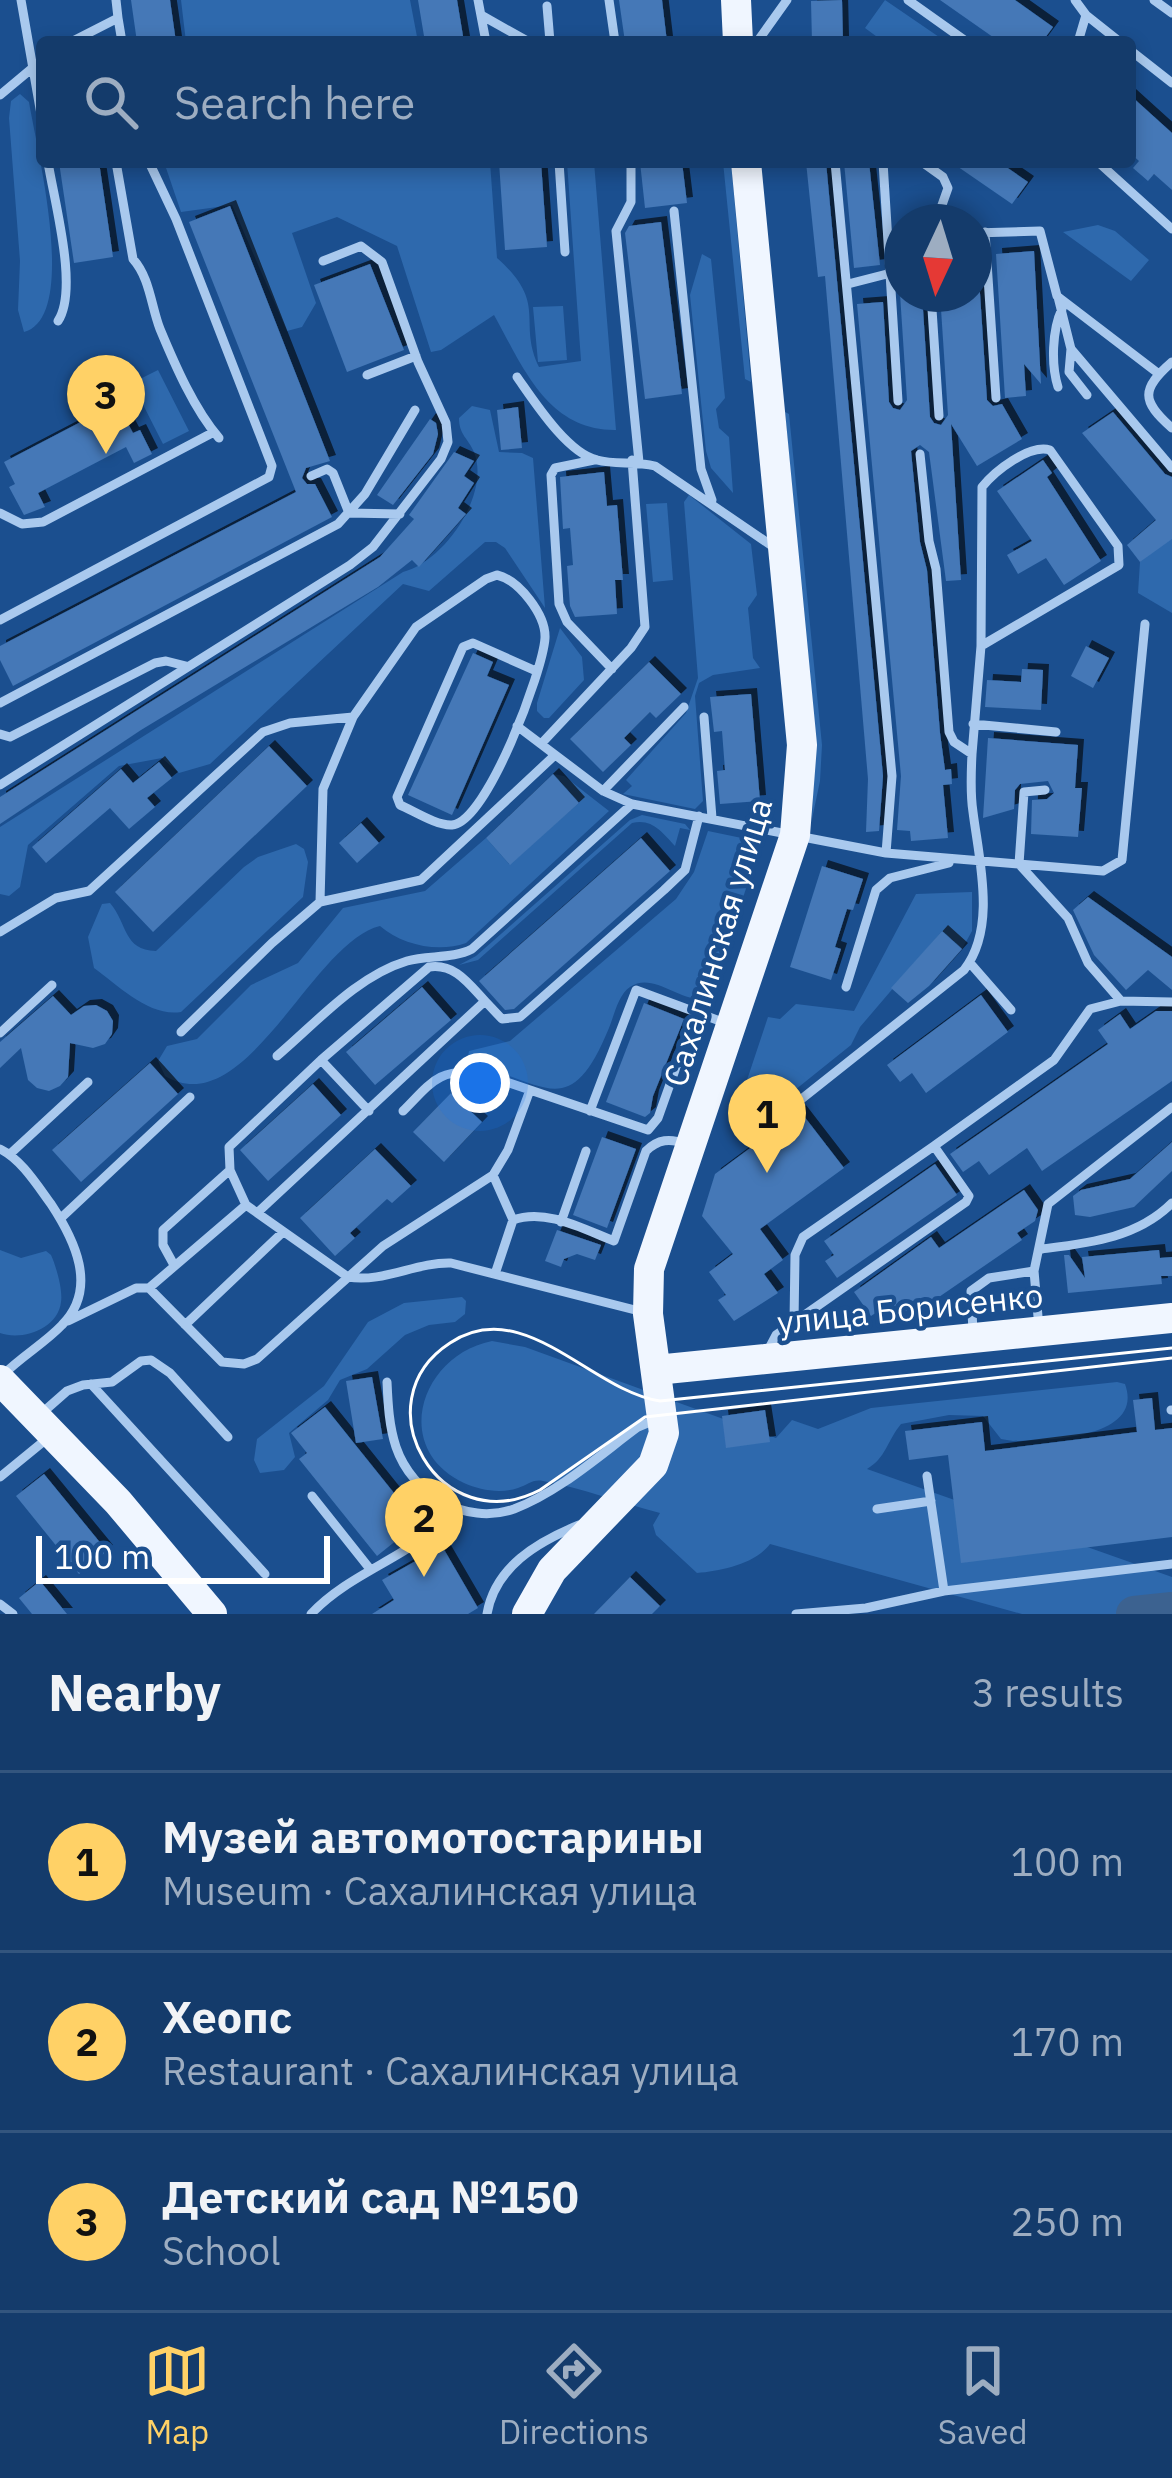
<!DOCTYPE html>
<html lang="en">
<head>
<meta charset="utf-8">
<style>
  :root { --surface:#143b6b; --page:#214673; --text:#f1f3f6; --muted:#9dadc1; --line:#33557e; --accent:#ffd166 }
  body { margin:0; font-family:"IBM Plex Sans",sans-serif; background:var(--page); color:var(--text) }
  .compass { position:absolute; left:884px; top:204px; width:108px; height:108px; border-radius:50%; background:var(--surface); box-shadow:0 6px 18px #0003; rotate:184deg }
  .scale { position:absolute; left:36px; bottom:30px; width:294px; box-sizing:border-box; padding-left:12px; border:6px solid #fff; border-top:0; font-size:33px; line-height:42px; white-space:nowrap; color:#fff; -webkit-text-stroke:9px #1b4f8f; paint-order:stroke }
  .you { position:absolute; left:480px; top:1083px; width:42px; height:42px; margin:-30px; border:9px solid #fff; border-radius:50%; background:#1a73e8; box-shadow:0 0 0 18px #1a73e833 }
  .badge { display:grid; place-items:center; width:78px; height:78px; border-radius:50%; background:var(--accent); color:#111; font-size:39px; font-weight:700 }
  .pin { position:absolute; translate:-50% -99px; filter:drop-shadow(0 3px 6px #0008) }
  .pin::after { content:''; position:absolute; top:63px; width:42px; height:36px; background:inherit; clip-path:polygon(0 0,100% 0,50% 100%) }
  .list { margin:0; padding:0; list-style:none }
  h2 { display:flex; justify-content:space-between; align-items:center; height:156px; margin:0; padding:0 48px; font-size:51px }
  h2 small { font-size:39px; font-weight:400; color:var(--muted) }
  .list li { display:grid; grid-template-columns:78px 1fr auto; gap:36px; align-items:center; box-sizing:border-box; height:180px; padding:0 48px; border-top:3px solid var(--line) }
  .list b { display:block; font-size:45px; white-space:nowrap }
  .list p { margin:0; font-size:39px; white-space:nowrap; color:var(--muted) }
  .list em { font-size:39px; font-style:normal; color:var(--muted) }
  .icon { flex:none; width:66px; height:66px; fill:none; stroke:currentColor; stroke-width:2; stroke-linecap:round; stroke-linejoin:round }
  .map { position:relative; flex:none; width:1172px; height:1614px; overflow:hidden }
  .search { position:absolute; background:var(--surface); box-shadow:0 6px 18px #0003; left:36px; right:36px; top:36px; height:132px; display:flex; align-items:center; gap:30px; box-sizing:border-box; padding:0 42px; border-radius:12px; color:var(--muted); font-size:45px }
  .sheet { height:696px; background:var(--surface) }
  nav { display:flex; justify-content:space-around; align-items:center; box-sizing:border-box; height:168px; border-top:3px solid var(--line); background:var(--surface); font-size:33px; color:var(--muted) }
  nav a { display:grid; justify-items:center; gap:6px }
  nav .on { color:var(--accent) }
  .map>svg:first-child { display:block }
  .green { fill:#2e69ad }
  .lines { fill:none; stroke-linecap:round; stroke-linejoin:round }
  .river { stroke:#3c6290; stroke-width:36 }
  .building { fill:#4478b7; filter:url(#shadow) }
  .lane { stroke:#a9c9ee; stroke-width:9 }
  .primary { stroke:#f0f6ff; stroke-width:30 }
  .tram { stroke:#fff; stroke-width:3 }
  .labels { text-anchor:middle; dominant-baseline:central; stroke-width:9; stroke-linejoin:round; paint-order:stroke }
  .street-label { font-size:33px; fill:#fff; stroke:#1b4f8f }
</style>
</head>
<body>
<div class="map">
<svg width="1172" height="1614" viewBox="0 0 1172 1614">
  <defs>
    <filter id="shadow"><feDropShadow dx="6" dy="-6" stdDeviation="0" flood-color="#0009"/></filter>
  </defs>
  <rect width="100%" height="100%" fill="#1b4f8f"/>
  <path class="green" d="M 181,0 L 410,0 L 418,42 L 186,42 Z
    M 885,0 L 942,39 L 939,42 L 884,42 L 865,28 Z
    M 20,94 L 29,102 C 36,146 80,317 24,332 L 18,310 L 20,261 L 9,118 L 11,101 Z
    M 164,162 L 490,162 L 497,258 C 549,304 517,321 539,367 L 581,361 L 567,162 L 594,162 L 616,430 C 547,431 522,365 494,315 L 441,350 L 431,352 L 397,246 L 337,217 L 292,233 L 316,303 L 302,327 L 287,331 L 232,205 L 181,212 Z
    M 723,162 L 731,162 L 751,382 L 745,379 Z
    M 1098,225 L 1115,231 L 1149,260 L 1131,281 L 1063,232 Z
    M 702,254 L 711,259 L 725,398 L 716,409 L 719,428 L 729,437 L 733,493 L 711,468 L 706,451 L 690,295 Z
    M 563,306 L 567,360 L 538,362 L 533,307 Z
    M 158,370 L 189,431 L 163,444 L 132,383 Z
    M 472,406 L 490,410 L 499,452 L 522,453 L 533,458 L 545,608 L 505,548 L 496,542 L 485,542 L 429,591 L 403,584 L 210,764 L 179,773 L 162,758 L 119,766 L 28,845 L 20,887 L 9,896 L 0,894 L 0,827 L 403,572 C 443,562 491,495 474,452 C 468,438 459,435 459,418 Z
    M 785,412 L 789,414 L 822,745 L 820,781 L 812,819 L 815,745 Z
    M 689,495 L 751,544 L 757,595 L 748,608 L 753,658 L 760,668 L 713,675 L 699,683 L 695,696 L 703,801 L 695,809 L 623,794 L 632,786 L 626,780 L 686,713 L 698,678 L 684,502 Z
    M 667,503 L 673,580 L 653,582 L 646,504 Z
    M 1171,536 L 1172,538 L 1172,613 L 1138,593 L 1140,562 Z
    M 560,628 L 582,657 L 584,680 L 549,718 L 544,718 L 537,711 L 537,703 Z
    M 553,774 L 564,776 L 609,811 L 466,943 C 438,953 402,945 380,926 C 312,942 246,1124 165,1076 L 158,1061 L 167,1046 L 197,1039 L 251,985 L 298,963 L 343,908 L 425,891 L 486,838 L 509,864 L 579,803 Z
    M 642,815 L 685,824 L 690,830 L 680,828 L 675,846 C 662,832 652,818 632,823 L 478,960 L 459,965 L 476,956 L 630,820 Z
    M 708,831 L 761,842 L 711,997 C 684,1008 655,970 630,987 C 618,995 614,1016 609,1028 C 569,1125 546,1081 467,1063 L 469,1051 L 510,1041 L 676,899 L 694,872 Z
    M 296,844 L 304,849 L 308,862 L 303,897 L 181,1012 C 149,1017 119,986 94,968 L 88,937 L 102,904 L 110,903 C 128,924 123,950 156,951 L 244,867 L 258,857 Z
    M 972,892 L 972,931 L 962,949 L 942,931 L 860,1027 L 851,1045 L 759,1119 L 744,1121 L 735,1116 L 768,1017 L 780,1019 L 796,1004 L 854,1011 L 916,894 Z
    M 0,1250 L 21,1258 L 46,1251 L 51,1255 C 56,1266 63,1290 61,1302 C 58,1329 22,1341 0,1333 Z
    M 462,1297 L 466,1301 L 465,1314 L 455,1322 L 429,1325 L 405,1335 L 367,1369 L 340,1380 L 328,1400 L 289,1433 L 295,1457 L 284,1470 L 260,1473 L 254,1460 L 257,1439 L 324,1386 L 368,1322 L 404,1303 Z
    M 492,1341 L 525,1347 L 776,1438 L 792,1420 L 818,1429 L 871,1408 L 1117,1382 L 1125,1384 C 1145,1439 1046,1440 1013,1441 L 1001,1439 L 983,1416 L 949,1415 L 901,1424 C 887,1441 886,1458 867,1469 L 1172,1577 L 1172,1614 L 1022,1614 L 770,1544 C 755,1564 721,1571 697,1573 L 656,1535 L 653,1525 L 660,1513 C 621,1503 582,1488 543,1481 C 532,1479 528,1485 518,1488 C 500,1494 480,1490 464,1483 C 390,1448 421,1355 492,1341 Z"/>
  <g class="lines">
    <path class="river" d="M 1134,1614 L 1172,1610"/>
  </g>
  <path class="building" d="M 131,0 L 170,0 L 176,42 L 137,42 Z
    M 418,0 L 457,0 L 464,42 L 425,42 Z
    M 619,0 L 662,0 L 667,42 L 625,42 Z
    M 842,0 L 843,42 L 812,42 L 811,1 Z
    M 940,0 L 1015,0 L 1053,27 L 1042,42 L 1000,42 Z
    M 1130,95 L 1172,133 L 1172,190 L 1154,174 L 1148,181 L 1133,168 L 1139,161 L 1130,153 Z
    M 59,162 L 99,162 L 113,257 L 74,263 Z
    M 499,162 L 541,162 L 547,247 L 505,250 Z
    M 640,162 L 682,162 L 687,203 L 645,208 Z
    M 806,162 L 826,162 L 883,776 L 879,831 L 866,832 L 868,779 L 825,276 L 818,277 Z
    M 844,162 L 869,162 L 880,265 L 854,268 Z
    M 951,162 L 999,162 L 1028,182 L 1012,204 Z
    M 230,206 L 330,461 L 306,468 L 302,478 L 307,484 L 315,484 L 332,517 L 13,686 L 0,660 L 0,646 L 296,492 L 189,222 Z
    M 661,222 L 682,394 L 645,399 L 625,233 L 629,226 Z
    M 1034,251 L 1041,384 L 1024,364 L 1026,396 L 1005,398 L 996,254 Z
    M 978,263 L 987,400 L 993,406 L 1002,404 L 1022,439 L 977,466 L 951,424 L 961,580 L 946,581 L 929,452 L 920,445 L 911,451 L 920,542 L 927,570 L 940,733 L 945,770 L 951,769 L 952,784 L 943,785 L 948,838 L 911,841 L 910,831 L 897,830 L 901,776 L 857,304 L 883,302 L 889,402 L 893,408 L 900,410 L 907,400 L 900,294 L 922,294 L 930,417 L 934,423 L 941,425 L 948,415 L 940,294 L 974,294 L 974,264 Z
    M 370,264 L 404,350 L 347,372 L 314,285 Z
    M 117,403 L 133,433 L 140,430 L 152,454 L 134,463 L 126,447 L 38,493 L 45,507 L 24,515 L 9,487 L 15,484 L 4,462 Z
    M 518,407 L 522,448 L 501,450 L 497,410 Z
    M 1113,412 L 1165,474 L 1172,477 L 1172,539 L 1140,562 L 1127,545 L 1156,520 L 1082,433 Z
    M 430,419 L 436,423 L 438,434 L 433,454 L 393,505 L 377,495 Z
    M 454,452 L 474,461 L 464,476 L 474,483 L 458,508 L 466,514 L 419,567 L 412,560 L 378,587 L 141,730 L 0,824 L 0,797 L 380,557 L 414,519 L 409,515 Z
    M 1043,460 L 1052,473 L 1047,477 L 1101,561 L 1064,585 L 1046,558 L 1018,574 L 1007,555 L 1032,541 L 997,491 Z
    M 604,472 L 607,506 L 617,505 L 623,580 L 615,580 L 617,614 L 575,617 L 570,606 L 567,566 L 573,565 L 570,528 L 563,529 L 560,477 Z
    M 1086,646 L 1109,658 L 1093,688 L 1071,676 Z
    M 473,653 L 493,662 L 487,676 L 509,685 L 452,815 L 408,795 Z
    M 649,662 L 681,694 L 656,718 L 650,712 L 624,738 L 631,745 L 603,772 L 570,739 Z
    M 1022,669 L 1043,670 L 1041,710 L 985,707 L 987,680 L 1021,682 Z
    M 751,694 L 760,801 L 720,804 L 717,771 L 725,770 L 722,731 L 714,732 L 710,697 Z
    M 988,738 L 1078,745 L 1075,788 L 1082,788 L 1078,837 L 1031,834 L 1032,800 L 1047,799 L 1054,793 L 1048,781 L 1020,784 L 1015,790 L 1014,809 L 983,818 Z
    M 269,746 L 307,786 L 153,932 L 115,892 Z
    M 159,762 L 172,778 L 147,798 L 155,807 L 129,829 L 110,808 L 46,863 L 32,847 L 121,769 L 133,783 Z
    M 553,774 L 579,803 L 510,865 L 486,838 Z
    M 361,823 L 379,843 L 357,863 L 339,843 Z
    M 641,838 L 670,871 L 514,1009 L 505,1010 L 479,981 Z
    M 822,866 L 863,879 L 853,910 L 847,909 L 835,947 L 841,949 L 831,980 L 790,967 Z
    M 1088,897 L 1172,957 L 1172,990 L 1148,970 L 1126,990 L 1094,955 L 1073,910 Z
    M 942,931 L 962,949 L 929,986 L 908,1003 L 891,988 Z
    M 422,987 L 451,1020 L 375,1085 L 346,1052 Z
    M 981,995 L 1008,1032 L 926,1093 L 912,1073 L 900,1082 L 887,1065 Z
    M 53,996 L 71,1015 L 84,1006 L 96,1005 L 107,1011 L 113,1021 L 112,1034 L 105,1044 L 93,1048 L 70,1043 L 68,1077 L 60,1086 L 49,1091 L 37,1088 L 28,1080 L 21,1048 L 0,1068 L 0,1042 Z
    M 644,1003 L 684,1019 L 653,1096 L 650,1113 L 645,1117 L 606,1102 Z
    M 1156,1011 L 1172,1011 L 1172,1081 L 1042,1171 L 1027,1148 L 989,1175 L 979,1161 L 963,1172 L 950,1154 L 1108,1044 L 1098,1030 L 1120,1014 L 1130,1029 Z
    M 150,1063 L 178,1094 L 81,1182 L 52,1150 Z
    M 313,1084 L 341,1115 L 268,1181 L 240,1150 Z
    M 451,1093 L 482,1122 L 444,1162 L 413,1132 Z
    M 800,1111 L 844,1168 L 760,1229 L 783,1260 L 764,1274 L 778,1293 L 734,1321 L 718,1300 L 726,1295 L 709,1272 L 733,1254 L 702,1216 L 715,1174 Z
    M 602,1137 L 636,1149 L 607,1228 L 573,1215 Z
    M 1172,1142 L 1172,1171 L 1134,1207 L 1090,1217 L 1075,1215 L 1073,1196 L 1081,1190 L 1130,1179 Z
    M 375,1149 L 411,1186 L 392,1203 L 387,1199 L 350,1233 L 355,1238 L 335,1256 L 300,1218 Z
    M 935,1164 L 957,1195 L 837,1278 L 825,1261 L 834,1255 L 824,1241 Z
    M 1024,1190 L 1038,1210 L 1035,1221 L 1017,1233 L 1022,1240 L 920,1310 L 895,1312 L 889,1304 L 871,1316 L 854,1292 L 931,1237 L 939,1248 Z
    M 557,1230 L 601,1245 L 595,1260 L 577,1254 L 564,1259 L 561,1267 L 545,1261 Z
    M 1159,1250 L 1160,1258 L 1172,1257 L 1172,1276 L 1161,1276 L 1162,1284 L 1068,1293 L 1064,1255 L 1069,1255 L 1085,1278 L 1082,1257 Z
    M 372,1377 L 383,1439 L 356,1443 L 346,1381 Z
    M 1152,1398 L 1155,1430 L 1172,1428 L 1172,1537 L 961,1563 L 948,1455 L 909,1460 L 905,1431 L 982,1422 L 985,1451 L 1137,1432 L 1133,1400 Z
    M 325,1407 L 418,1523 L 377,1556 L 299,1459 L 307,1453 L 291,1433 Z
    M 765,1410 L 770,1442 L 726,1448 L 722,1416 Z
    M 44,1474 L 107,1551 L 79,1574 L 16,1496 Z
    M 442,1546 L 478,1608 L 468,1614 L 372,1614 L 394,1600 L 382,1580 Z
    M 630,1577 L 660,1606 L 652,1614 L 594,1614 Z
    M 40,1581 L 67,1614 L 32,1614 L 19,1598 Z"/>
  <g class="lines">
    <path class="lane" d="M 21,0 L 42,120
      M 478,0 L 486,42
      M 609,0 L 615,42
      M 908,0 L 967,42
      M 1075,0 L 1086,15 L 1120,42
      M 1154,0 L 1172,13
      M 547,6 L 550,42
      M 481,15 L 529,42
      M 118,18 L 122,42
      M 71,42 L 118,18 L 116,0
      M 757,42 L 787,0
      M 1078,42 L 1086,15
      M 1130,50 L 1172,83
      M 0,95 L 42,60
      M 48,162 C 54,201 79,289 58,321
      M 116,162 L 133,259 C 150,278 151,306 160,329 C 175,365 194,409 219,438
      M 559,162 L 565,252
      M 631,162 L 631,202 L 616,231 L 639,462
      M 835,162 L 892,776 L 886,853
      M 883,162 L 898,401
      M 922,162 L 943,177 L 948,188 L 936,222
      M 1098,162 L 1172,229
      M 674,211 L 701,469 L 712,500
      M 985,232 L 996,398
      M 974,233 L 1040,231 L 1057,296 L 1159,374
      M 848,284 L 887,274 L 902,265
      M 931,294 L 939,416
      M 1058,297 L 1071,349 L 1172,468
      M 1071,349 L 1069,372 L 1087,395
      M 1172,362 C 1141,389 1141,401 1172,428
      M 367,375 L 416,356
      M 517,377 C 534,401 567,453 597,460 C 615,465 635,461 655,466 L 778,550
      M 1058,387 C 1051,365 1052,330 1062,309
      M 594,460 L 555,468 L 551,475 L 559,604 L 567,622 L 612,669
      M 311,476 L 327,469 L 333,473 L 349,513 L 400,514
      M 0,513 L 22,524 L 43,522 L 214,432
      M 0,620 L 269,477 L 272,466 L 176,219 L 149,162
      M 0,703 L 338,524 L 365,494 L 415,410
      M 704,717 L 712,818
      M 973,724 L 1056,732
      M 517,726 L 603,791 L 632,804 L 886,853 L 1103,871 L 1122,860 L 1145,624
      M 0,734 L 10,737 L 155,663 L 166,661 L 186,666
      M 541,744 L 631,648 L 645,627 L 632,460
      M 972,754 L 981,646 L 982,487 C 995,471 1029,444 1050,450 L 1118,546 L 1119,565 L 981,646
      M 0,785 L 350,565 L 373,547 L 441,459 L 448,442 L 446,423 L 418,362 L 382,262 L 361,246 L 323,261
      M 1045,790 L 1024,792 L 1019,864 L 1068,918 L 1088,963 L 1121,1001
      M 603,791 L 684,707
      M 320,902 L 323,789 L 353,717 L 416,627 L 486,579 L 497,575 C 519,580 546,615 545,638 C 543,671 487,822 452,825 C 437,826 414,811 400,805 L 397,797 L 463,647 L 473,643 L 536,671
      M 0,932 L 56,898 L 89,891 L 263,732 L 290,723 L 353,717
      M 970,963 L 1011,1010
      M 846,987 L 876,890 L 890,878 L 949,863
      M 181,1032 L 272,943 L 320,902 L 421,880 L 555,755
      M 0,1033 L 52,985
      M 277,1056 C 317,1022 357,976 407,961 C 428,955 453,959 472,949 L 632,804
      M 321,1060 L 429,967 C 455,963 469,984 485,1001
      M 369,1111 L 321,1060 L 229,1147 L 230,1170 L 246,1205 L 348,1277 C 383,1283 416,1262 451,1263 L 643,1312
      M 403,1111 C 431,1083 438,1068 480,1073 L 648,1130 L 658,1118 L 696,1011
      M 590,1111 L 636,990 L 728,1024
      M 750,1133 L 765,1128 L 964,970 C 997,928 979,860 973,812 C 970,793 971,773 972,754 L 954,742 L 949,732 L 936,569 L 929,541 L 920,454
      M 0,1149 C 21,1159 37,1185 51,1204 C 74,1239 99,1288 62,1325 C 45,1343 22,1356 4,1374
      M 10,1154 L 88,1082
      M 493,1175 L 513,1220
      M 257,1213 L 485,1001 L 502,1019 L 520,1017 L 664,890 L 685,870 L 699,816
      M 61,1218 L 190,1097
      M 561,1222 L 586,1151
      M 1042,1249 C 1089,1243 1137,1238 1172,1203
      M 174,1265 L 163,1245 L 163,1230 L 230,1170
      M 495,1274 L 513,1220 C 546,1208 583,1229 614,1241 L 646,1151 C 658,1139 670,1138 686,1144
      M 149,1288 L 222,1362 L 244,1364 L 257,1359 L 383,1246 L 493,1175 L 508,1150 L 530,1090
      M 68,1321 L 136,1288 L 149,1288 L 246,1205
      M 794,1322 L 795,1255 L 803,1237 L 934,1146
      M 185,1325 L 283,1232
      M 1039,1328 L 1034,1271 L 1048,1204 L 1172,1107
      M 973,1332 L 971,1291 L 989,1278 L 1034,1271
      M 766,1354 L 776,1335 L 966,1202 L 969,1196 L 934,1146 L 1054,1060 L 1090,1009 L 1121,1001 L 1172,1002
      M 387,1382 C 388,1404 389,1426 396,1447 C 412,1494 465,1526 514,1509 C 559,1492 600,1455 638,1427 L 657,1419
      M 91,1384 L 265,1574
      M 1171,1410 L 1172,1410
      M 42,1413 L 67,1391 L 83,1385 L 112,1382 L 141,1361 L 151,1360 L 170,1373 L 228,1437
      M 927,1476 L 944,1591
      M 0,1477 L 49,1437
      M 312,1496 L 370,1569
      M 877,1509 L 931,1501
      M 0,1604 L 13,1614
      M 311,1614 C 352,1570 416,1556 454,1510
      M 487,1614 C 495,1567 537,1542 579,1525
      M 796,1614 L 866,1608 L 944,1591 L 1172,1564"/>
    <path class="primary" d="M 736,0 L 738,42
      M 656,1370 L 1172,1318
      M 0,1380 L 118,1502 L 212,1614
      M 527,1614 L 552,1570 L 653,1465 L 664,1433 L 648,1314 L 649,1269 L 795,835 L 802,745 L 746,162"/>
    <path class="tram" d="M 1172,1348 L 660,1401 C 591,1391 524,1294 450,1343 C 359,1402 440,1542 540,1490 L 645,1417 L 1172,1358"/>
  </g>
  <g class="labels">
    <g class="street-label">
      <text transform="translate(717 942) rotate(-73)">Сахалинская улица</text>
      <text transform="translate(910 1308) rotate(-6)">улица Борисенко</text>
    </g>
  </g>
</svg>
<svg class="compass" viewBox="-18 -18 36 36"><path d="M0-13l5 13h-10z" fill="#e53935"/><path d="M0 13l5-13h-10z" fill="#9dadc1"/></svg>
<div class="scale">100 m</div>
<div class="you"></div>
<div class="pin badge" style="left:767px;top:1173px">1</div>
<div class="pin badge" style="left:424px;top:1577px">2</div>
<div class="pin badge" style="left:106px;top:454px">3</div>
<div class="search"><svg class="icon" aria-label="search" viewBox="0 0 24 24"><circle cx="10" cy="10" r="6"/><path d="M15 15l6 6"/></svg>Search here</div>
</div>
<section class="sheet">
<h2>Nearby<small>3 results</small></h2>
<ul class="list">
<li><span class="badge">1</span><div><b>Музей автомотостарины</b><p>Museum · Сахалинская улица</p></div><em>100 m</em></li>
<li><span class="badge">2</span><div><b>Хеопс</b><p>Restaurant · Сахалинская улица</p></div><em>170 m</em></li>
<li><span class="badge">3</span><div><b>Детский сад №150</b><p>School</p></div><em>250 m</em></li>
</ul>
</section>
<nav>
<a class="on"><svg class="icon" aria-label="map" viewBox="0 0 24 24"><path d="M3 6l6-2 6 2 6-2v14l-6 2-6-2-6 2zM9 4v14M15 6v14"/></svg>Map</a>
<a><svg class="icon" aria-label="directions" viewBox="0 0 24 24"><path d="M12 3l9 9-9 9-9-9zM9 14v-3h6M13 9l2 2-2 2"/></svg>Directions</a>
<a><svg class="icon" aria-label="saved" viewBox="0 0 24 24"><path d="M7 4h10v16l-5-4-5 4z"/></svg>Saved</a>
</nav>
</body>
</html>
